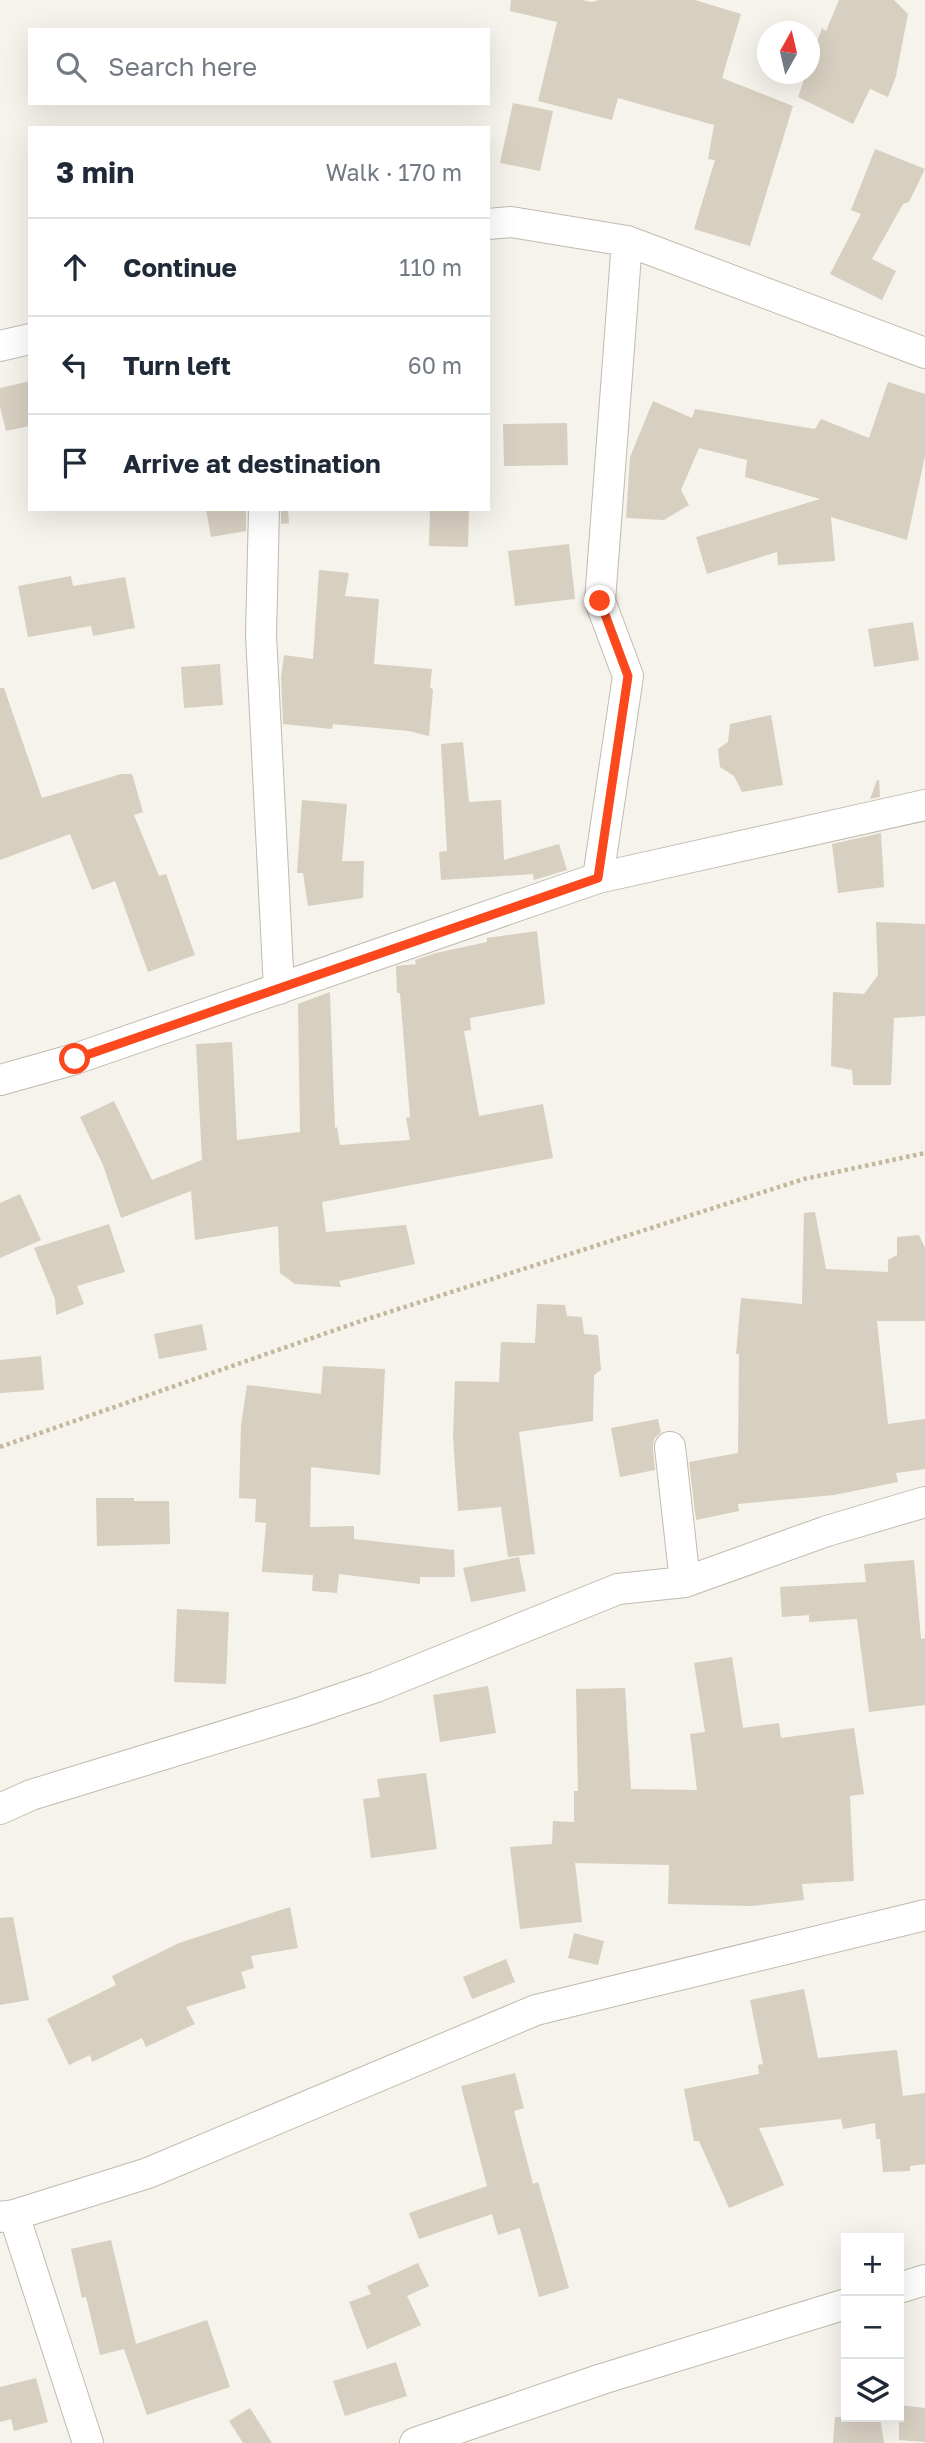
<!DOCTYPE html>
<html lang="en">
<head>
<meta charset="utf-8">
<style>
  :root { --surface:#fff; --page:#f6f6f7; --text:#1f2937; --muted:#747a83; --line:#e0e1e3 }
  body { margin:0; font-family:"Golos Text",sans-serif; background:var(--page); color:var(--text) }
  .controls { position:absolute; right:21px; bottom:21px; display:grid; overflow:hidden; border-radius:0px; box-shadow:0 7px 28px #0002 }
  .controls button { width:63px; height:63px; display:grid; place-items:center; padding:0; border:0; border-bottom:2px solid var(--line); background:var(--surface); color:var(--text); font:35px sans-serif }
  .compass { position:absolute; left:757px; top:21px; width:63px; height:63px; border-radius:50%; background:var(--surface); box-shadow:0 7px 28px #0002; rotate:8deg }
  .stop { position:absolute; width:21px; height:21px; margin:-16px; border:5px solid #fb481c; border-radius:50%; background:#fff }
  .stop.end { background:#fb481c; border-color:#fff; box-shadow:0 2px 7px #0008 }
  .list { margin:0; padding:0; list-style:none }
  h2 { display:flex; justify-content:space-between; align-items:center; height:91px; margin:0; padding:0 28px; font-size:30px }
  h2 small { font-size:23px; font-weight:400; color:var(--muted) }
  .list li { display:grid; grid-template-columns:46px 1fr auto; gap:21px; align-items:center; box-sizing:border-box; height:98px; padding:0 28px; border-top:2px solid var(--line) }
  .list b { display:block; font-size:26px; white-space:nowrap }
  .list em { font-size:23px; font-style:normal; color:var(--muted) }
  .icon { flex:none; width:38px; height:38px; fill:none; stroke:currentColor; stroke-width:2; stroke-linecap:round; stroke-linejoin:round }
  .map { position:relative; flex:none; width:925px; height:2443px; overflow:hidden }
  .search { position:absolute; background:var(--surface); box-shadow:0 7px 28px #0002; left:28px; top:28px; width:462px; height:77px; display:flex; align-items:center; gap:18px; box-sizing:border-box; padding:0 24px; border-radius:0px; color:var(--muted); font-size:26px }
  .panel { position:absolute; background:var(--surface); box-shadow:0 7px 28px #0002; left:28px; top:126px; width:462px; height:385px; border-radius:0px }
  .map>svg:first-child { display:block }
  .building { fill:#d7cfc0 }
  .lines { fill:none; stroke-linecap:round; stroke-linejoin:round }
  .street-casing { stroke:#c1bbad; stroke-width:32 }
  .path { stroke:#c3b89e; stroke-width:4.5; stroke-dasharray:3.5 3.5; stroke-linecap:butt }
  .street { stroke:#fff; stroke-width:30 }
  .route { stroke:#fb481c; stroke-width:9 }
</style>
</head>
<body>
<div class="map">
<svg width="925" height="2443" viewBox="0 0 925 2443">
  <rect width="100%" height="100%" fill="#f5f3eb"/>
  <path class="building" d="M 511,0 L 582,0 L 591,2 L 599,0 L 695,0 L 741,14 L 722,78 L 793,106 L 750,246 L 694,229 L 715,160 L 708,159 L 714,125 L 618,98 L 612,120 L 538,101 L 557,22 L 510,11 Z
    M 839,0 L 894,0 L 908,14 L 896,76 L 888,97 L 870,89 L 853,124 L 798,97 L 806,74 L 809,74 L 809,64 L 822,28 L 826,31 Z
    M 513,103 L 553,111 L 540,171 L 500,163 Z
    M 875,149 L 925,169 L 909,202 L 903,204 L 872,259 L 896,271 L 882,300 L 830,274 L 861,214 L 851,210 Z
    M 30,381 L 30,426 L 6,431 L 0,407 L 0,388 Z
    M 888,382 L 925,394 L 925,456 L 907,540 L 831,517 L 835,561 L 778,565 L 777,552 L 707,574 L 696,537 L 820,499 L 745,477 L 747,460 L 699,448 L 681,490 L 689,505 L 664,520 L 626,518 L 630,457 L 653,401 L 692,418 L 695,409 L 815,429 L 821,419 L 869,438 Z
    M 567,423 L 568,465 L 504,466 L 503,424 Z
    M 206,509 L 246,509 L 246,531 L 211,537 Z
    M 281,509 L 288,509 L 289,523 L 281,524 Z
    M 430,509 L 469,509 L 468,547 L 429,546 Z
    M 569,544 L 575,599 L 515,606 L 508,551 Z
    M 319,570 L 349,573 L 345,596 L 379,599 L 374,664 L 432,669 L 430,687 L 433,690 L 429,736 L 409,731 L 333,724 L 332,729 L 283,724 L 281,677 L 284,655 L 313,659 Z
    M 71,576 L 73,586 L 125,577 L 135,628 L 93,636 L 91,626 L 28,637 L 18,586 Z
    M 913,622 L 919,660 L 874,667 L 868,629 Z
    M 220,664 L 223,705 L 184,708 L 181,667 Z
    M 0,688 L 4,688 L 42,798 L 121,774 L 132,774 L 143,812 L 134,815 L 159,876 L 166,874 L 195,955 L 148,972 L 115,881 L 92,890 L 70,834 L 0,860 Z
    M 771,715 L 783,785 L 742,792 L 734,776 L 720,767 L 718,749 L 728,742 L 730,724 Z
    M 463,742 L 469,802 L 501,800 L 504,860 L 559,844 L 567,870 L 534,880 L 533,874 L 441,880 L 439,852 L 447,851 L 441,744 Z
    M 877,780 L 879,780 L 880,797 L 870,799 Z
    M 302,800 L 347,804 L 342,861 L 364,861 L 363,898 L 308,906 L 303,873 L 297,873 Z
    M 881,833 L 884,887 L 838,893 L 832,844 Z
    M 876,922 L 925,924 L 925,1016 L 894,1018 L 891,1085 L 853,1085 L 852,1070 L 831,1066 L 833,992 L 864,994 L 878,975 Z
    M 537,931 L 545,1004 L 470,1018 L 471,1030 L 464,1031 L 479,1116 L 543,1104 L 553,1158 L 322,1202 L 326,1232 L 406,1225 L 415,1264 L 339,1281 L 341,1287 L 295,1284 L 280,1273 L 278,1226 L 195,1240 L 191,1191 L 121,1218 L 103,1165 L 80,1117 L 114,1101 L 152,1180 L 202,1160 L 196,1044 L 232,1042 L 237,1140 L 300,1132 L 298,1004 L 330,992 L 335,1128 L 337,1127 L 340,1145 L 410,1140 L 406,1118 L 410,1117 L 400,993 L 397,993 L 396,966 L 416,964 L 415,960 L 436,953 L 487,942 L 487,938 Z
    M 20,1194 L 41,1240 L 0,1258 L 0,1203 Z
    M 815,1212 L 826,1269 L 888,1272 L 888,1260 L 897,1255 L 897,1237 L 919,1235 L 925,1248 L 925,1321 L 877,1321 L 888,1424 L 925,1419 L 925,1469 L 896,1473 L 898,1482 L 834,1495 L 738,1504 L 739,1511 L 696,1520 L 689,1462 L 738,1453 L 739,1354 L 736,1354 L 741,1298 L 802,1304 L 804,1213 Z
    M 109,1224 L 125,1272 L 77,1286 L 84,1304 L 56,1315 L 55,1299 L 34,1248 Z
    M 537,1304 L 565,1305 L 567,1316 L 582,1317 L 584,1334 L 598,1335 L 601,1370 L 594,1375 L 593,1421 L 519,1432 L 535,1554 L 508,1557 L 501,1507 L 458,1511 L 453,1436 L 455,1381 L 499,1382 L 501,1342 L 535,1343 Z
    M 202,1324 L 207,1350 L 159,1359 L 154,1334 Z
    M 41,1356 L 44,1390 L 0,1393 L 0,1360 Z
    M 323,1366 L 385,1369 L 380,1475 L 311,1467 L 310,1527 L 354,1526 L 354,1539 L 454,1550 L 455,1577 L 420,1577 L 420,1584 L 339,1574 L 337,1593 L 312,1591 L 313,1575 L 262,1572 L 266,1523 L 255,1522 L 256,1499 L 239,1498 L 241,1425 L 247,1385 L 321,1394 Z
    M 658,1419 L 661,1432 L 654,1439 L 653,1448 L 655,1470 L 620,1477 L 611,1428 Z
    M 96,1498 L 134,1498 L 134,1501 L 169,1501 L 170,1544 L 97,1546 Z
    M 519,1557 L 526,1591 L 471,1602 L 463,1568 Z
    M 914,1560 L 921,1639 L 925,1638 L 925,1705 L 869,1712 L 857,1619 L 809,1622 L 809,1615 L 782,1617 L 780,1587 L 866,1582 L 864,1564 Z
    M 177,1609 L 229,1612 L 226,1684 L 174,1682 Z
    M 732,1657 L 743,1728 L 779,1723 L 781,1738 L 854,1728 L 864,1794 L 850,1796 L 854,1881 L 802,1884 L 804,1900 L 751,1906 L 668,1904 L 669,1865 L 575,1863 L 582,1922 L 520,1929 L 510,1847 L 552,1844 L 553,1821 L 574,1822 L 574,1791 L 578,1791 L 576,1689 L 625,1688 L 631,1789 L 697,1790 L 690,1734 L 705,1732 L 694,1663 Z
    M 488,1686 L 496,1733 L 440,1742 L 433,1695 Z
    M 426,1773 L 437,1849 L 371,1858 L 363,1799 L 380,1797 L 377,1779 Z
    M 290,1907 L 298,1948 L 251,1956 L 254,1968 L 241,1972 L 246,1988 L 186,2007 L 195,2024 L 146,2047 L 142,2038 L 92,2062 L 90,2055 L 69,2065 L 47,2019 L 116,1985 L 112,1976 L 179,1943 Z
    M 13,1917 L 29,2000 L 0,2005 L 0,1918 Z
    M 574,1933 L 604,1941 L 598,1965 L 568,1958 Z
    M 506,1959 L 515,1982 L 472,1999 L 463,1977 Z
    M 804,1989 L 818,2058 L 897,2050 L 903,2096 L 925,2093 L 925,2164 L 910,2166 L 910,2171 L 883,2172 L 880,2139 L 876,2139 L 875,2123 L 843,2129 L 841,2119 L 759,2128 L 784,2185 L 729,2208 L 699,2141 L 694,2141 L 684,2089 L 759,2074 L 758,2065 L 763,2064 L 750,2000 Z
    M 515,2073 L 524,2108 L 514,2111 L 533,2184 L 538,2182 L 569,2288 L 539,2297 L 520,2228 L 498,2235 L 492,2214 L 419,2239 L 409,2213 L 487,2186 L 461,2086 Z
    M 111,2240 L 136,2344 L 207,2320 L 230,2387 L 147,2415 L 124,2349 L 100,2355 L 86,2297 L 82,2298 L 71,2249 Z
    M 418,2263 L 429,2286 L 407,2296 L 421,2325 L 367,2349 L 349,2302 L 371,2294 L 367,2286 Z
    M 396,2362 L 407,2396 L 345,2416 L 333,2381 Z
    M 36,2378 L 48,2422 L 14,2431 L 11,2419 L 0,2422 L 0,2387 Z
    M 899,2405 L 925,2408 L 925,2442 L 899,2440 Z
    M 250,2408 L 272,2443 L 243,2443 L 229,2421 Z
    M 835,2417 L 880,2417 L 884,2443 L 833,2443 Z"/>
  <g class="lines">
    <defs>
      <path id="street" d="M 488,224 L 511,222 L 627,241 L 925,353
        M 0,346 L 30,339
        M 264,509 L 261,635 L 279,989
        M 598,878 L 628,676 L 600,601 L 627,241
        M 0,1080 L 75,1059 L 598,878 L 925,805
        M 670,1447 L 685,1582
        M 0,1809 L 31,1795 L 302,1712 L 376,1687 L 618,1589 L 685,1582 L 827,1531 L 925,1502
        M 14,2215 L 88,2443
        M 0,2217 L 14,2215 L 148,2173 L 536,2010 L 925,1915
        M 899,2288 L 925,2280
        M 415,2443 L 602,2379 L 846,2304"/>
    </defs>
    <use href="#street" class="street-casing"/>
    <path class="path" d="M 0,1447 L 361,1321 L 804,1179 L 925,1153"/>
    <use href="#street" class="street"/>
  </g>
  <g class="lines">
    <path class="route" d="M 75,1059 L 598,878 L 628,676 L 600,601"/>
  </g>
</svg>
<div class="controls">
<button>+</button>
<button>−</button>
<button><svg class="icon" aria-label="layers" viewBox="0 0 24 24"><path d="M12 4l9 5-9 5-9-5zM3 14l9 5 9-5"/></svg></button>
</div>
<svg class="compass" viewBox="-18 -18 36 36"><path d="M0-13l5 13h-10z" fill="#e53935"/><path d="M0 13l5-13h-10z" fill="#747a83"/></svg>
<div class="stop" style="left:75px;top:1059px"></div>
<div class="stop end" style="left:600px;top:601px"></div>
<div class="search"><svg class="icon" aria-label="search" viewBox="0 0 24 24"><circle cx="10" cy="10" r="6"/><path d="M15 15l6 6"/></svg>Search here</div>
<section class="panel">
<h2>3 min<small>Walk · 170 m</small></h2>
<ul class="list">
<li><svg class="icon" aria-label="ahead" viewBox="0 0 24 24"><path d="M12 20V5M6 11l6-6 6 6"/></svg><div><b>Continue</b></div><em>110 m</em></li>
<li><svg class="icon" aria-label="left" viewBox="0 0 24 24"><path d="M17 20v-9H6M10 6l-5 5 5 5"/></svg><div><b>Turn left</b></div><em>60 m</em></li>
<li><svg class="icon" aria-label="arrive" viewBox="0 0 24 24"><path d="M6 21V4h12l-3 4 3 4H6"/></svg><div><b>Arrive at destination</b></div></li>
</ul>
</section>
</div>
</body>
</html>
